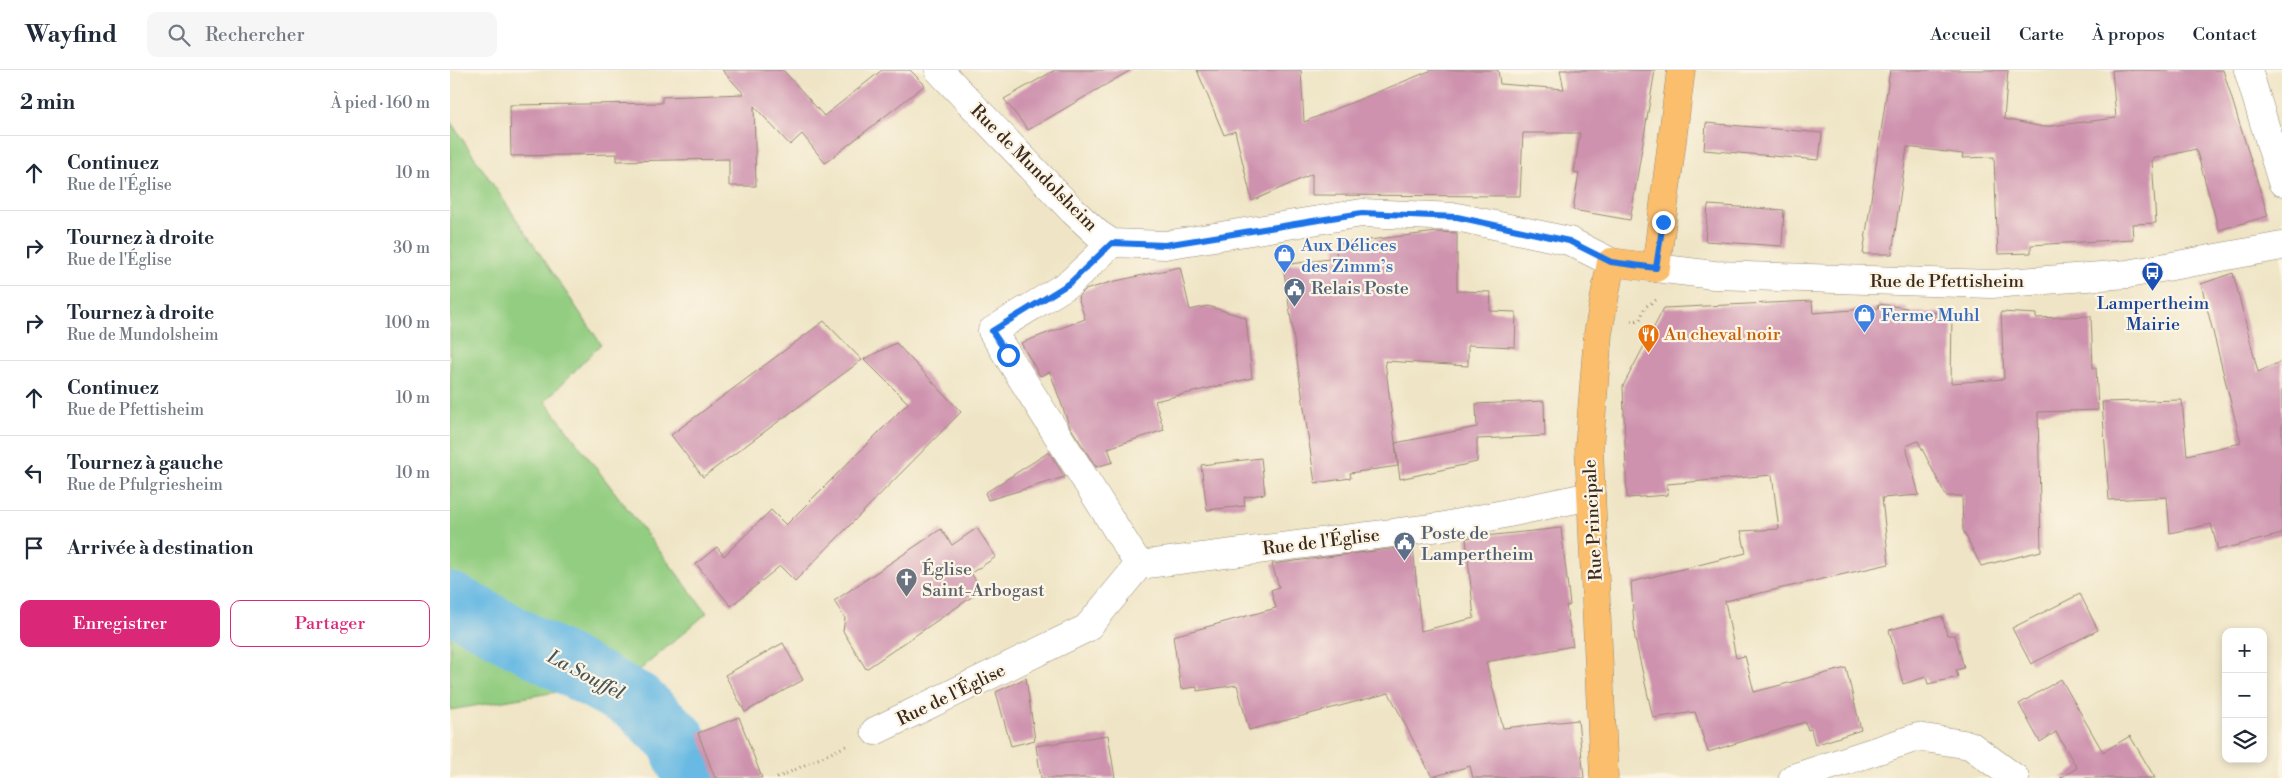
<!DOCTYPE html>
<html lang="fr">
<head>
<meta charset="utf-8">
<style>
  :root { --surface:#fff; --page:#f6f6f7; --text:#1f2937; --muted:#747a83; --line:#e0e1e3; --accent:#db2777 }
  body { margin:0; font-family:"Libre Bodoni",serif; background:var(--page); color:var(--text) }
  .controls { position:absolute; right:15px; bottom:15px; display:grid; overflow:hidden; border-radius:10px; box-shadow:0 2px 8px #0003 }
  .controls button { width:45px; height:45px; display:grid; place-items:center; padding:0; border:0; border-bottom:1px solid var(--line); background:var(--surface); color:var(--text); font:25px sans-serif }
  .stop { position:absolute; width:15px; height:15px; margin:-11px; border:4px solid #1a73e8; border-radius:50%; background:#fff }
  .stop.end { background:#1a73e8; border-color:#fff; box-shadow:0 1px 5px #0008 }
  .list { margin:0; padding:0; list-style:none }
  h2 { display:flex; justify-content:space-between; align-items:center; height:65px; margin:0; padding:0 20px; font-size:21px }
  h2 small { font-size:16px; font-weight:400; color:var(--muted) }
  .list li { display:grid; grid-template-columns:32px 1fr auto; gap:15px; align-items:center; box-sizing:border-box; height:75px; padding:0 20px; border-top:1px solid var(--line) }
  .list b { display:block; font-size:19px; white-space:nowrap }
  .list p { margin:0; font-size:16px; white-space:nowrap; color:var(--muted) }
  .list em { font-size:16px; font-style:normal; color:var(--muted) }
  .actions { display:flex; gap:10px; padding:15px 20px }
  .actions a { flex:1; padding:11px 0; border:1px solid var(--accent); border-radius:10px; text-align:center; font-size:18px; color:var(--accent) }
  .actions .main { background:var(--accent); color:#fff }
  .icon { flex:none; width:28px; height:28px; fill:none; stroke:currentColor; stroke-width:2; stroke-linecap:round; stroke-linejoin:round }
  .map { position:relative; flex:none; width:1832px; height:708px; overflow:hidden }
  header { display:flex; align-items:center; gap:30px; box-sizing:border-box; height:70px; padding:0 25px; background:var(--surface); border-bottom:1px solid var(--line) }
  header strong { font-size:24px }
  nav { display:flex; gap:28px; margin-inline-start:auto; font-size:18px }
  .search { width:350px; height:45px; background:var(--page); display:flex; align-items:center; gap:12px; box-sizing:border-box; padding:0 18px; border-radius:10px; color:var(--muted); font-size:19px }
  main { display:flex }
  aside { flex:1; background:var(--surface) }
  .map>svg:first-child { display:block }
  .green { fill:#93cd81; stroke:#677c50 }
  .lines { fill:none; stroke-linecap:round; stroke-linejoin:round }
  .river { stroke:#67b9e3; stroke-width:60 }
  .building { fill:#ce92ae }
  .minor-casing { stroke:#958872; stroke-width:29 }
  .major-casing { stroke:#958872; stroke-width:29 }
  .path { stroke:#958872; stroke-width:3; stroke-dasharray:1 4; stroke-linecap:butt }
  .minor { stroke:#fff; stroke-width:28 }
  .major { stroke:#fabe6d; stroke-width:28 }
  .route { stroke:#1a73e8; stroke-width:6 }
  .labels { text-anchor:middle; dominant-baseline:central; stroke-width:4.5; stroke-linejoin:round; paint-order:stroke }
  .street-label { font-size:18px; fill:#3b2a1e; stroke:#fcf5e5 }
  .shop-label { font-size:18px; fill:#366cbe; stroke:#fcf5e5; text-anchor:start }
  .service-label { font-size:18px; fill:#4e5e75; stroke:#fcf5e5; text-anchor:start }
  .transit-label { font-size:18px; fill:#164399; stroke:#fcf5e5 }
  .food-label { font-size:18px; fill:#c56008; stroke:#fcf5e5; text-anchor:start }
  .worship-label { font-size:18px; fill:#5b616d; stroke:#fcf5e5; text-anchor:start }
  .water-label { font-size:19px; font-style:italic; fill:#485559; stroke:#fcf5e5 }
</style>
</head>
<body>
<header>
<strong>Wayfind</strong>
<div class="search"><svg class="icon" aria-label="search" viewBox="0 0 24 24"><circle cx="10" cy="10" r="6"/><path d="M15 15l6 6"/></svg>Rechercher</div>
<nav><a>Accueil</a><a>Carte</a><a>À propos</a><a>Contact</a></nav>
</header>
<main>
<aside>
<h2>2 min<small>À pied · 160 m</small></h2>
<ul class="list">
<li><svg class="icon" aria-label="ahead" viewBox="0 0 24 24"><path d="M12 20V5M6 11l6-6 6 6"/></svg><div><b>Continuez</b><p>Rue de l'Église</p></div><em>10 m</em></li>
<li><svg class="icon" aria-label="right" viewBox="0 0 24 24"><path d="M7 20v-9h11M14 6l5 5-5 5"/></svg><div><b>Tournez à droite</b><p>Rue de l'Église</p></div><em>30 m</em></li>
<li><svg class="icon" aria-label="right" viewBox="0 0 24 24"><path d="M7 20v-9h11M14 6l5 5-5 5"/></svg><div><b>Tournez à droite</b><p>Rue de Mundolsheim</p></div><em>100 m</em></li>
<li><svg class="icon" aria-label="ahead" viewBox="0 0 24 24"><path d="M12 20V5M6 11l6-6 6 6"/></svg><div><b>Continuez</b><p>Rue de Pfettisheim</p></div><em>10 m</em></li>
<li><svg class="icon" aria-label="left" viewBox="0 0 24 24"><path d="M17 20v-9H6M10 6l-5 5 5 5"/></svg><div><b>Tournez à gauche</b><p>Rue de Pfulgriesheim</p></div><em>10 m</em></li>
<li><svg class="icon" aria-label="arrive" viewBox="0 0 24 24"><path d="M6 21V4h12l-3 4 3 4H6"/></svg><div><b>Arrivée à destination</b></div></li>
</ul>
<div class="actions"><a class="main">Enregistrer</a><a>Partager</a></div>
</aside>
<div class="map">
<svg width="1832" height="708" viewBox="0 0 1832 708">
  <rect width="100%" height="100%" fill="#fcf5e5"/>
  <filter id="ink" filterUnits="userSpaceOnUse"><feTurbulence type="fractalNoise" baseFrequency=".02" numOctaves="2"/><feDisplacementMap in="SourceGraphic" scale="10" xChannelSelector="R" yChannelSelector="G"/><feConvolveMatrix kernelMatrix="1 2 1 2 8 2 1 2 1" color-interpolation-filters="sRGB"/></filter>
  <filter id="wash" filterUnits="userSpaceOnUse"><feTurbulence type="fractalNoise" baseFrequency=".0096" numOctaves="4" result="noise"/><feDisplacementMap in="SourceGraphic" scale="20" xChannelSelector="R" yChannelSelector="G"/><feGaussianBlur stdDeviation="1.12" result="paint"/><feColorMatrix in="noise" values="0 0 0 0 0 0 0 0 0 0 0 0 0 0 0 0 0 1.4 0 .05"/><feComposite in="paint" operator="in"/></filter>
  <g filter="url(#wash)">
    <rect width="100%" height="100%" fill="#efe5c6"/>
    <path class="green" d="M 0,51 L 151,274 L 95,331 L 257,543 L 178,610 L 0,640 Z"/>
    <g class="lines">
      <path class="river" d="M 0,532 L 187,632 L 227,670 L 242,708"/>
    </g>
    <g id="blocks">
      <path class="building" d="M 272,0 L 333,0 L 374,46 L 432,0 L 460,0 L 475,15 L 375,93 L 352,64 L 340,75 L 304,36 L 306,116 L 279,116 L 279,89 L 167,91 L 167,84 L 61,86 L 60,35 L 212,33 L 212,27 L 294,24 Z
        M 605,0 L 681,0 L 578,60 L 554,29 Z
        M 747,0 L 851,0 L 854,52 L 982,0 L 1048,0 L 1050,14 L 1114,19 L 1110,0 L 1205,0 L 1180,150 L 1123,140 L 1129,103 L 1124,102 L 1130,63 L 1073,63 L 1070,126 L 862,125 L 862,104 L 802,131 L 785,61 L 774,65 Z
        M 1440,0 L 1558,0 L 1554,49 L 1593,57 L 1666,48 L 1662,0 L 1773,0 L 1818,146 L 1769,160 L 1746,79 L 1702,89 L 1706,153 L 1682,154 L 1683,169 L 1581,175 L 1581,183 L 1548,184 L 1544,87 L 1512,88 L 1513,84 L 1457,77 L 1442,184 L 1413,184 Z
        M 1256,53 L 1372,63 L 1369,90 L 1254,80 Z
        M 1258,135 L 1334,140 L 1332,176 L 1255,171 Z
        M 987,162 L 1007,163 L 1007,221 L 1041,222 L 1040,241 L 1066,242 L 1065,277 L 1018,275 L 1018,296 L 935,291 L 948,396 L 900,403 L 901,408 L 865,413 L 833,195 L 887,188 L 885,174 Z
        M 730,197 L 740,240 L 758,236 L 796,248 L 802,308 L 705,331 L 714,360 L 658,378 L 663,392 L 646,397 L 619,355 L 600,302 L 590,306 L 571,273 L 635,249 L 628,227 L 635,220 L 661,212 Z
        M 1783,203 L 1808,302 L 1832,291 L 1832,464 L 1768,480 L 1761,454 L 1720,463 L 1717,427 L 1659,430 L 1652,332 L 1732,330 L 1737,385 L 1791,373 L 1751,214 Z
        M 1362,231 L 1363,243 L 1429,238 L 1428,234 L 1457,238 L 1457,242 L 1502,243 L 1501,313 L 1554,309 L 1551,242 L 1586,244 L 1586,248 L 1641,246 L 1643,298 L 1646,298 L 1648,340 L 1588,342 L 1591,481 L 1531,496 L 1513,460 L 1512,426 L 1496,426 L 1468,371 L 1456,376 L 1469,425 L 1432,428 L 1439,494 L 1275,531 L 1286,588 L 1295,586 L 1304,622 L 1396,598 L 1411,660 L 1365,675 L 1361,659 L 1358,660 L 1355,652 L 1258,682 L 1245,642 L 1203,648 L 1185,569 L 1181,512 L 1296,483 L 1291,461 L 1329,459 L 1322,405 L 1217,414 L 1218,425 L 1177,428 L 1173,316 L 1214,238 Z
        M 374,251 L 412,290 L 253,407 L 221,365 Z
        M 446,273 L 511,342 L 345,511 L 330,496 L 281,536 L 246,494 L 267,477 L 274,486 L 321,440 L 336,455 L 458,333 L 414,289 Z
        M 1094,331 L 1095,366 L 1027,369 L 1027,392 L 950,409 L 945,373 L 1027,357 L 1026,334 Z
        M 599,382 L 615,407 L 538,430 L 535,423 Z
        M 811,388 L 815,424 L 794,427 L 795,436 L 757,440 L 751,395 Z
        M 527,458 L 546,487 L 521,503 L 532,520 L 416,599 L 393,561 L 395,548 L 384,531 L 491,459 L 502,475 Z
        M 1111,458 L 1120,535 L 1116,536 L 1123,576 L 1036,592 L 1053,658 L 1128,650 L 1134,708 L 1023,708 L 1020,696 L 982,707 L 939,623 L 799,660 L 787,615 L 747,621 L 747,617 L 731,619 L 723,566 L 826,538 L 821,520 L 829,517 L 822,494 L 963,476 L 971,561 L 1024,548 L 1016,468 Z
        M 1630,524 L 1648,560 L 1581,594 L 1562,558 Z
        M 1492,546 L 1497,565 L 1505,565 L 1514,598 L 1506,600 L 1508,607 L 1478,614 L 1476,607 L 1453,614 L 1439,560 Z
        M 333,573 L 353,610 L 295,642 L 275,605 Z
        M 576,608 L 585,670 L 561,676 L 546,622 Z
        M 1611,609 L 1653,682 L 1680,666 L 1705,708 L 1610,708 L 1627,698 L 1606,662 L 1590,672 L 1569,634 Z
        M 289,647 L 312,708 L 265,708 L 248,663 Z
        M 658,665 L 665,708 L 591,708 L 586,676 Z"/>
    </g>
  </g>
  <g filter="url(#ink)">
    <use href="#blocks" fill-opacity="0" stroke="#958872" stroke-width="1"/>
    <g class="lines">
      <defs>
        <path id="minor" d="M 489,0 L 623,141 L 648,164 L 662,173 L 715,175 L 912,143 L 1007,147 L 1119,171 L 1161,192
          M 1798,0 L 1832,112
          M 662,173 L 620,213 L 542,261 L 689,495
          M 1206,198 L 1264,205 L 1542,214 L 1678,204 L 1832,176
          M 425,661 L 637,558 L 689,495 L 990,457 L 1141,426
          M 1343,708 L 1468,667 L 1520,675 L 1565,708"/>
        <path id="major" d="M 1154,708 L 1139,378 L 1148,264 L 1161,192 L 1206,198 L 1231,0"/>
      </defs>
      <use href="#minor" class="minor-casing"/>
      <use href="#major" class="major-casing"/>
      <path class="path" d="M 1181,251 L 1190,250 L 1195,237 L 1206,230
        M 327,708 L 398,675"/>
      <use href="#minor" class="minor"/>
      <use href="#major" class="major"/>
    </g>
  </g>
  <g class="lines" filter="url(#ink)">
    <path class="route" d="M 558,285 L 542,261 L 620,213 L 662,173 L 715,175 L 912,143 L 1007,147 L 1119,171 L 1161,192 L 1206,198 L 1213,152"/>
  </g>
  <defs>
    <symbol id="shop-pin" viewBox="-11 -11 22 30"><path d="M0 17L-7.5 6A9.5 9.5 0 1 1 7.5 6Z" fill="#3f7fe0" stroke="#fcf5e5"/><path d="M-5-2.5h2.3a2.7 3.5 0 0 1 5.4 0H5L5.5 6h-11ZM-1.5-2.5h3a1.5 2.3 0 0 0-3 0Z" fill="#fff"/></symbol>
    <symbol id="bus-pin" viewBox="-11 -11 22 30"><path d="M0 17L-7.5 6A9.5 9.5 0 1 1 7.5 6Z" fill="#1a4fb4" stroke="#fcf5e5"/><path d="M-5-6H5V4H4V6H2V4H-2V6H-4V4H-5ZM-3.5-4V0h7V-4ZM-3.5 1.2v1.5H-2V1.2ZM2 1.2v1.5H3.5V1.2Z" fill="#fff"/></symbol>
    <symbol id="civic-pin" viewBox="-11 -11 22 30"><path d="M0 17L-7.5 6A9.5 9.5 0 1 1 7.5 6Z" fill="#5c6f8a" stroke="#fcf5e5"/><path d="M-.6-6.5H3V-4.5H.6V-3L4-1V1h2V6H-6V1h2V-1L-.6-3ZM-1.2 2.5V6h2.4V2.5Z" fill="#fff"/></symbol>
    <symbol id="restaurant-pin" viewBox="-11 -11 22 30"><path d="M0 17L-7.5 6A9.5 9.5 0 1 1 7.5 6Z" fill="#e8710a" stroke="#fcf5e5"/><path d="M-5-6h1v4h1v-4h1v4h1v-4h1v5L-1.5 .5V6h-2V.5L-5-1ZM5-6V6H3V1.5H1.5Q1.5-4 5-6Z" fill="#fff"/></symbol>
    <symbol id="church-pin" viewBox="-11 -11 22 30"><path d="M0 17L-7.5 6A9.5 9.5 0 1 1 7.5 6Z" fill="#6b7280" stroke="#fcf5e5"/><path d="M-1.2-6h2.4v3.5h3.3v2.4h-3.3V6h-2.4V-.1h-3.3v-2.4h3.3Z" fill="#fff"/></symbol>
  </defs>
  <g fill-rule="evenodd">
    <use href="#shop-pin" x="822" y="172" width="25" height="34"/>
    <use href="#bus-pin" x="1690" y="190" width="25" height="34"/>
    <use href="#civic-pin" x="832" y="206" width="25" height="34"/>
    <use href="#shop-pin" x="1402" y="232" width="25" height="34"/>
    <use href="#restaurant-pin" x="1186" y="252" width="25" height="34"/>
    <use href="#civic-pin" x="942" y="460" width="25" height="34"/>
    <use href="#church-pin" x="444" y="496" width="25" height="34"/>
  </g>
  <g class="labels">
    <g class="street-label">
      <text transform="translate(584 98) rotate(45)">Rue de Mundolsheim</text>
      <text x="1497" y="211">Rue de Pfettisheim</text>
      <text transform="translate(1143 450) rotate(-93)">Rue Principale</text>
      <text transform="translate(871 472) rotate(-7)">Rue de l'Église</text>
      <text transform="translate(501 625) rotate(-26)">Rue de l'Église</text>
    </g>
    <g class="shop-label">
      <text x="851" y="175">Aux Délices<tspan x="851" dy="21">des Zimm’s</tspan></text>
      <text x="1431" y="245">Ferme Muhl</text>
    </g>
    <g class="service-label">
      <text x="861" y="218">Relais Poste</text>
      <text x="971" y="463">Poste de<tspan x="971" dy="21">Lampertheim</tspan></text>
    </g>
    <g class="transit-label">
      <text x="1703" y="233">Lampertheim<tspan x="1703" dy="21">Mairie</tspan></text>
    </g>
    <g class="food-label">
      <text x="1214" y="264">Au cheval noir</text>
    </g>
    <g class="worship-label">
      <text x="472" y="499">Église<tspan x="472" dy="21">Saint-Arbogast</tspan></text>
    </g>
    <g class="water-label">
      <text transform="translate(136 605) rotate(28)">La Souffel</text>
    </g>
  </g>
</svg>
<div class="controls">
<button>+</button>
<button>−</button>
<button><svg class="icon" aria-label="layers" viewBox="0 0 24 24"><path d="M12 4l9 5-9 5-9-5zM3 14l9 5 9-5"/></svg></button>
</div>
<div class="stop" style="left:558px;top:285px"></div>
<div class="stop end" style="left:1213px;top:152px"></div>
</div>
</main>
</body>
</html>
